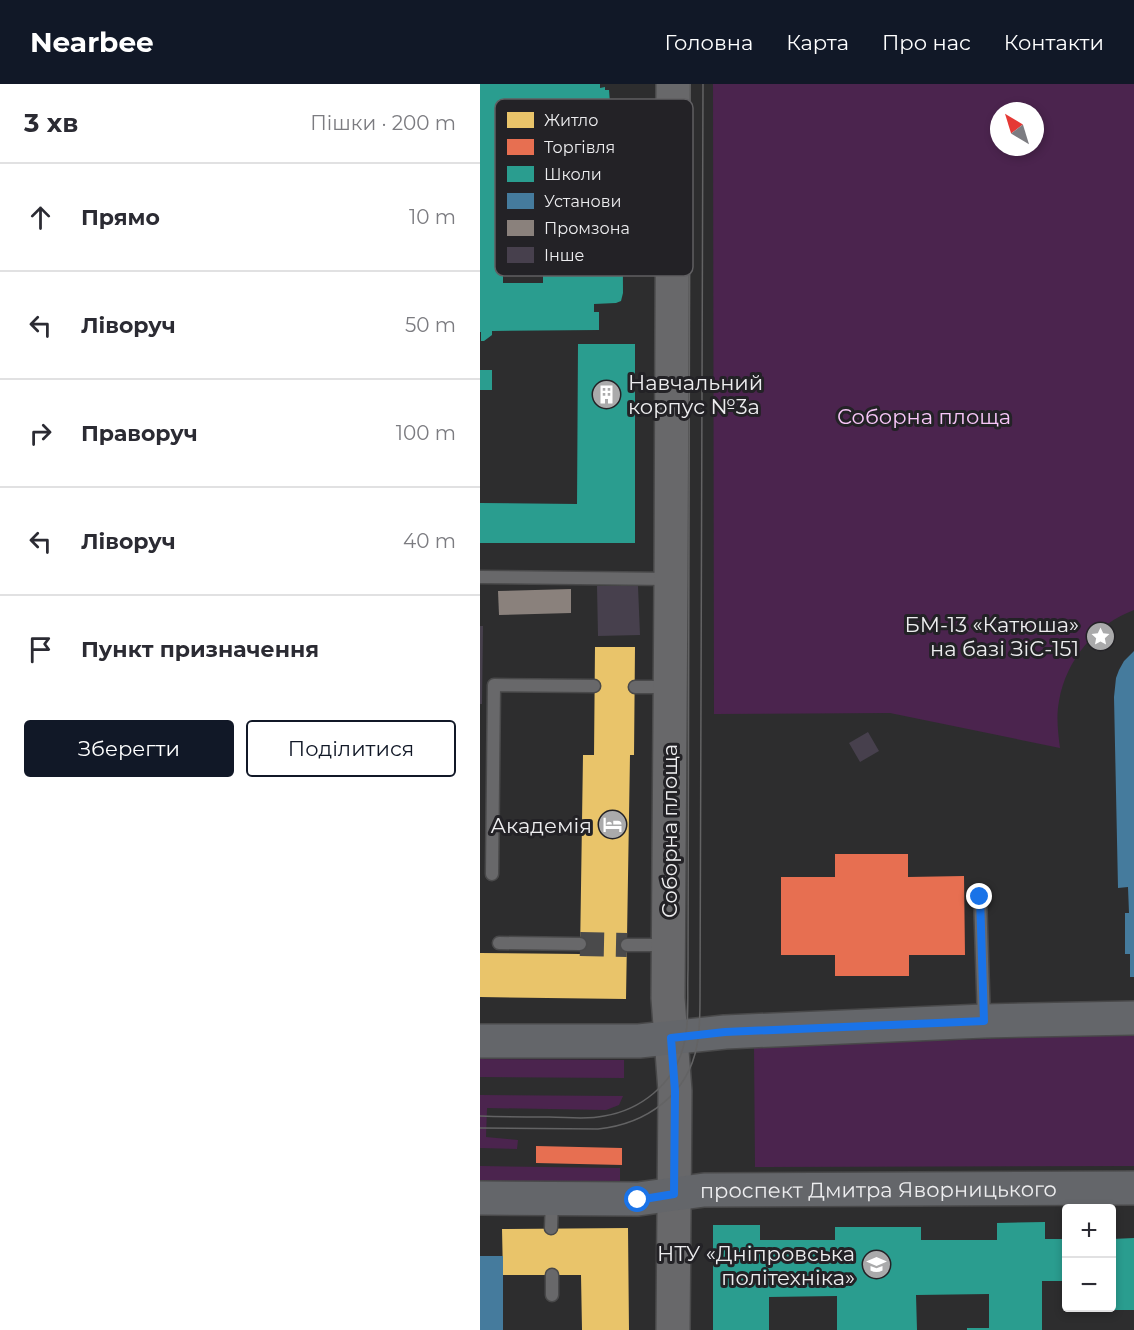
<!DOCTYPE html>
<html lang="uk">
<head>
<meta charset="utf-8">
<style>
  :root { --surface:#fff; --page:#f7f7f7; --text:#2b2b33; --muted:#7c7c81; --line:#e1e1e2; --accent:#111827 }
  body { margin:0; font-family:Montserrat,sans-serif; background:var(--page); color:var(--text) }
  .controls { position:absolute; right:18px; bottom:18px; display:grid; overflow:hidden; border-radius:6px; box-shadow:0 3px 9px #0003 }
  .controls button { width:54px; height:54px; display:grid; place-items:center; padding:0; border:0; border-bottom:2px solid var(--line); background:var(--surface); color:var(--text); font:30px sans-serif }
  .compass { position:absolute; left:510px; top:18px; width:54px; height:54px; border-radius:50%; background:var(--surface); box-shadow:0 3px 9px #0003; rotate:322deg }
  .stop { position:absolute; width:18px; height:18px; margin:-14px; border:4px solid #1a73e8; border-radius:50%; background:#fff }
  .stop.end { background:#1a73e8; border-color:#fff; box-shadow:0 2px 6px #0008 }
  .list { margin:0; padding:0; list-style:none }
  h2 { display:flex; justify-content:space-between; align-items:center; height:78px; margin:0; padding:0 24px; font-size:26px }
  h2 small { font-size:20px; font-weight:400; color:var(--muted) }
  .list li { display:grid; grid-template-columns:39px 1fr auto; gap:18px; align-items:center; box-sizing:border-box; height:108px; padding:0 24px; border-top:2px solid var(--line) }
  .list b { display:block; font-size:22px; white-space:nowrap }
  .list em { font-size:20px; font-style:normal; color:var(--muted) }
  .actions { display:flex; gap:12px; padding:18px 24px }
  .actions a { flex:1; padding:14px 0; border:2px solid var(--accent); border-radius:6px; text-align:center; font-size:21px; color:var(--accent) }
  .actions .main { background:var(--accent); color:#fff }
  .icon { flex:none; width:33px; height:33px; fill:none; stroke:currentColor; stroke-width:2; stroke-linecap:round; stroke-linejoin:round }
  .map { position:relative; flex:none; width:654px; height:1246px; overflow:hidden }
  header { display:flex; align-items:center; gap:36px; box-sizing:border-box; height:84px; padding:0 30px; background:var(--accent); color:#fff }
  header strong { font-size:28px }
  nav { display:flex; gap:33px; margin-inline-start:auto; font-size:21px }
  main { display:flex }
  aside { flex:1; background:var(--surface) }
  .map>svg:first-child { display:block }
  .green { fill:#4b244e; fill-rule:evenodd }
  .homes { fill:#e9c46a }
  .shops { fill:#e76f51 }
  .schools { fill:#2a9d8f; fill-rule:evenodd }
  .public { fill:#457b9d }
  .industry { fill:#8a817c }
  .building { fill:#47404d }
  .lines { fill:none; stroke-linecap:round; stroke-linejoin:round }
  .minor-tunnel { stroke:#4a4a4b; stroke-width:24; stroke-dasharray:24 12; stroke-linecap:butt }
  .service-casing { stroke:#49494a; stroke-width:15 }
  .secondary-casing { stroke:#49494a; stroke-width:36 }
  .primary-casing { stroke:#49494a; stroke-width:36 }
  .service { stroke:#68686a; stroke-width:12 }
  .secondary { stroke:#68686a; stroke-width:33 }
  .primary { stroke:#64666a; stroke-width:33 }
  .tram { stroke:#636364; stroke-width:1.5 }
  .route { stroke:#1a73e8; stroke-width:8 }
  .labels { text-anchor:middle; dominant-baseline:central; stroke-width:6; stroke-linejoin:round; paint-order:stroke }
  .poi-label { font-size:21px; fill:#ededef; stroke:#232226; text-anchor:end }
  .park-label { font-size:21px; fill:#f8c6f9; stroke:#232226 }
  .street-label { font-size:21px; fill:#ededef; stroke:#232226 }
  .key { fill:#232226; stroke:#605f62; stroke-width:1.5 }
  .key-label { font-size:16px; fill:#ededef }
</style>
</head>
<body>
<header>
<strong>Nearbee</strong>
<nav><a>Головна</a><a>Карта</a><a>Про нас</a><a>Контакти</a></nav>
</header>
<main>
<aside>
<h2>3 хв<small>Пішки · 200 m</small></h2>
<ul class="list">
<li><svg class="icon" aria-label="ahead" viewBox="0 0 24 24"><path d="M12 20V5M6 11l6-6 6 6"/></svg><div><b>Прямо</b></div><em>10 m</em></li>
<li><svg class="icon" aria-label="left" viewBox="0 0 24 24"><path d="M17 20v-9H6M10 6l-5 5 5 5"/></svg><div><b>Ліворуч</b></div><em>50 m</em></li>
<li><svg class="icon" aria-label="right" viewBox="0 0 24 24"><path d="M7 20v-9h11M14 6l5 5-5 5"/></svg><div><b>Праворуч</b></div><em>100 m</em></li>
<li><svg class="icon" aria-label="left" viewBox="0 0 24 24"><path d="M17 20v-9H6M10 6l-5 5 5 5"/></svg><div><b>Ліворуч</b></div><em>40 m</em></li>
<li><svg class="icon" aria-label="arrive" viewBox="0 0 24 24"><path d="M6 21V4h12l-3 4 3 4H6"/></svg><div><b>Пункт призначення</b></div></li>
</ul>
<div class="actions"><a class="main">Зберегти</a><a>Поділитися</a></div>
</aside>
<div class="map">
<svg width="654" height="1246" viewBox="0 0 654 1246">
  <rect width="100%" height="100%" fill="#2d2d2e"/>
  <path class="green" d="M 233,0 L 654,0 L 654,526 C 616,540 586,576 579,617 C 576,633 578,648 580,664 L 410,629 L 234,630 ZM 519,27 L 555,27 L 555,63 L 519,63 Z
    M 654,950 L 654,1082 L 275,1083 L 274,963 Z
    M 0,975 L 144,976 L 144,994 L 0,993 Z
    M 0,1011 L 143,1012 L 139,1021 L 126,1026 L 7,1024 L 6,1053 L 38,1056 L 37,1065 L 0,1064 Z
    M 0,1082 L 140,1084 L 140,1102 L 0,1101 Z"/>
  <path class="homes" d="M 115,563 L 155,563 L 154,671 L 150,671 L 146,915 L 0,913 L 0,869 L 100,870 L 103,671 L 114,671 Z
    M 148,1144 L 149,1246 L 102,1246 L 101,1191 L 23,1191 L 22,1145 Z"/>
  <path class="shops" d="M 355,770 L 428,770 L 428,793 L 484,792 L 485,871 L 429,871 L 429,892 L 355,892 L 355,871 L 301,871 L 301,793 L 355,793 Z
    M 56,1062 L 142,1064 L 142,1081 L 56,1079 Z"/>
  <path class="schools" d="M 0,0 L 120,0 L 120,4 L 125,3 L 125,6 L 129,6 L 130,19 L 124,19 L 124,25 L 129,25 L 129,28 L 134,28 L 134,31 L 138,31 L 138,34 L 142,34 L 143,209 L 141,217 L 136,219 L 114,220 L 114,228 L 119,228 L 119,246 L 12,247 L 12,251 L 4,257 L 1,257 L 1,248 L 0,248 ZM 23,47 L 63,47 L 63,199 L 23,199 Z
    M 98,260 L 155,260 L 155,459 L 0,459 L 0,419 L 97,420 Z
    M 0,286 L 12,286 L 12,306 L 0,306 Z
    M 565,1138 L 565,1155 L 586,1155 L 586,1197 L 562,1197 L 562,1246 L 487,1246 L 487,1244 L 509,1244 L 509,1210 L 436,1211 L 437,1246 L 357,1246 L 357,1212 L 289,1213 L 289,1246 L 233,1246 L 233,1141 L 280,1141 L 280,1156 L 355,1156 L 355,1143 L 441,1143 L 441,1156 L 517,1156 L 517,1139 Z
    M 654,1154 L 654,1226 L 612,1226 L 612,1224 L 632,1224 L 632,1155 Z"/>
  <path class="public" d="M 654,567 L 654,893 L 650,893 L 650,870 L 645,870 L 645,829 L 649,829 L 648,803 L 638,804 L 634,613 L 636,594 L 639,586 L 644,577 Z
    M 0,1172 L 23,1172 L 23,1246 L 0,1246 Z"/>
  <path class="industry" d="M 91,505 L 91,529 L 19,531 L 18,507 Z"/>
  <path class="building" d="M 117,502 L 158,502 L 160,551 L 118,552 Z
    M 0,542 L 3,542 L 2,620 L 0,620 Z
    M 388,648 L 399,667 L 380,678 L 369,659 Z"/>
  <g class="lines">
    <path class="minor-tunnel" d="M 100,860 L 147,861"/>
    <defs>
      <path id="service" d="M 0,493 L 191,495
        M 155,603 L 189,603
        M 12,790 L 14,601 L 114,602
        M 500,813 L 504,936
        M 19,859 L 100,860
        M 147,861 L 188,861
        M 71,1144 L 72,1116
        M 72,1191 L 72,1211"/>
      <path id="secondary" d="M 193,0 L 191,495 L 188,914 L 195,1007 L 193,1246"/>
      <g id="primary">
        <path d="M 0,957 L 159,957 L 245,948 L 504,937 L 654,934"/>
        <path id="s1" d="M 0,1114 L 158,1115 L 224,1106 L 654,1104"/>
      </g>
    </defs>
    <use href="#service" class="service-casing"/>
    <use href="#secondary" class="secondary-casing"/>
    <use href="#primary" class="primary-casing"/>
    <use href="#service" class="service"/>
    <use href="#secondary" class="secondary"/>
    <use href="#primary" class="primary"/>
    <path class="tram" d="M 0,1032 C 23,1033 46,1033 69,1033 C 87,1033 107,1036 124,1032 C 161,1026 193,1000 203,964 C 210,939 207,911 208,886 L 210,0
      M 0,1044 L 118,1045 C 166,1040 208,1011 217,961 C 220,946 220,930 220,915 L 223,0"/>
  </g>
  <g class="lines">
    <path class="route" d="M 158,1116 L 194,1110 L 195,1007 L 191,954 L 245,948 L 504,937 L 500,813"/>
  </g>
  <defs>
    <symbol id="building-disc" viewBox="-11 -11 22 22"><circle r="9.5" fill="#aaaaab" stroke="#232226"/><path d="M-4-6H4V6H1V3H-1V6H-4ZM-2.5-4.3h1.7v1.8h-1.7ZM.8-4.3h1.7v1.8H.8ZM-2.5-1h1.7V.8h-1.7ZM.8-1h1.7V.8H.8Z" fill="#fff"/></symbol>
    <symbol id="sight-disc" viewBox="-11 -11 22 22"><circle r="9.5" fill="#aaaaab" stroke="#232226"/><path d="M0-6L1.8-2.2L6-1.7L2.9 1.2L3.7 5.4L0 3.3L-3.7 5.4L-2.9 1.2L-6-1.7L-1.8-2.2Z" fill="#fff"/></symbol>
    <symbol id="hotel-disc" viewBox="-11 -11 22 22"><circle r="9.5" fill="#aaaaab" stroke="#232226"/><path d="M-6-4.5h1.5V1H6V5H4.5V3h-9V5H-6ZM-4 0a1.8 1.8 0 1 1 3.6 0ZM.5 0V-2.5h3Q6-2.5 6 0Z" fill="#fff"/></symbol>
    <symbol id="university-disc" viewBox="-11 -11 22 22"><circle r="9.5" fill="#aaaaab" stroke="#232226"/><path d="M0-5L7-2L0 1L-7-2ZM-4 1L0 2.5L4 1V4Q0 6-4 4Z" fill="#fff"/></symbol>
  </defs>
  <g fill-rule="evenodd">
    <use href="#building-disc" x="110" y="294" width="33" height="33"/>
    <use href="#sight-disc" x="604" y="536" width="33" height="33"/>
    <use href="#hotel-disc" x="116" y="724" width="33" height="33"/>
    <use href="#university-disc" x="380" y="1164" width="33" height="33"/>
  </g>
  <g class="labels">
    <g class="poi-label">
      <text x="148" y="298" text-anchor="start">Навчальний<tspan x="148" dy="24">корпус №3а</tspan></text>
      <text x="599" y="540">БМ-13 «Катюша»<tspan x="599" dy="24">на базі ЗіС-151</tspan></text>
      <text x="112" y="741">Академія</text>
      <text x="375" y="1169">НТУ «Дніпровська<tspan x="375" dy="24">політехніка»</tspan></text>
    </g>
    <g class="park-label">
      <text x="444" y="332">Соборна площа</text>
    </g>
    <g class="street-label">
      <text transform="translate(189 747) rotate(-90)">Соборна площа</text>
      <text stroke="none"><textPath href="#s1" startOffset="399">проспект Дмитра Яворницького</textPath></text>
    </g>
  </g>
  <rect x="15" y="15" width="198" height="177" rx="9" class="key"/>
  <rect x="27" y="28" width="27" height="16" fill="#e9c46a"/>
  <rect x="27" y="55" width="27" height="16" fill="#e76f51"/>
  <rect x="27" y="82" width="27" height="16" fill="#2a9d8f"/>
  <rect x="27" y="109" width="27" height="16" fill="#457b9d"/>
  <rect x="27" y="136" width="27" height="16" fill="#8a817c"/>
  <rect x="27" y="163" width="27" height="16" fill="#47404d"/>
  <g class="key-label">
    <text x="64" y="42">Житло</text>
    <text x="64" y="69">Торгівля</text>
    <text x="64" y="96">Школи</text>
    <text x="64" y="123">Установи</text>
    <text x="64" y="150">Промзона</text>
    <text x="64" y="177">Інше</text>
  </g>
</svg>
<div class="controls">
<button>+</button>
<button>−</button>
</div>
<svg class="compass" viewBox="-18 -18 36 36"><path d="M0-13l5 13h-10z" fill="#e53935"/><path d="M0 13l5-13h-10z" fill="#7c7c81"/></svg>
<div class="stop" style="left:158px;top:1116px"></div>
<div class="stop end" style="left:500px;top:813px"></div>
</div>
</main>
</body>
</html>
